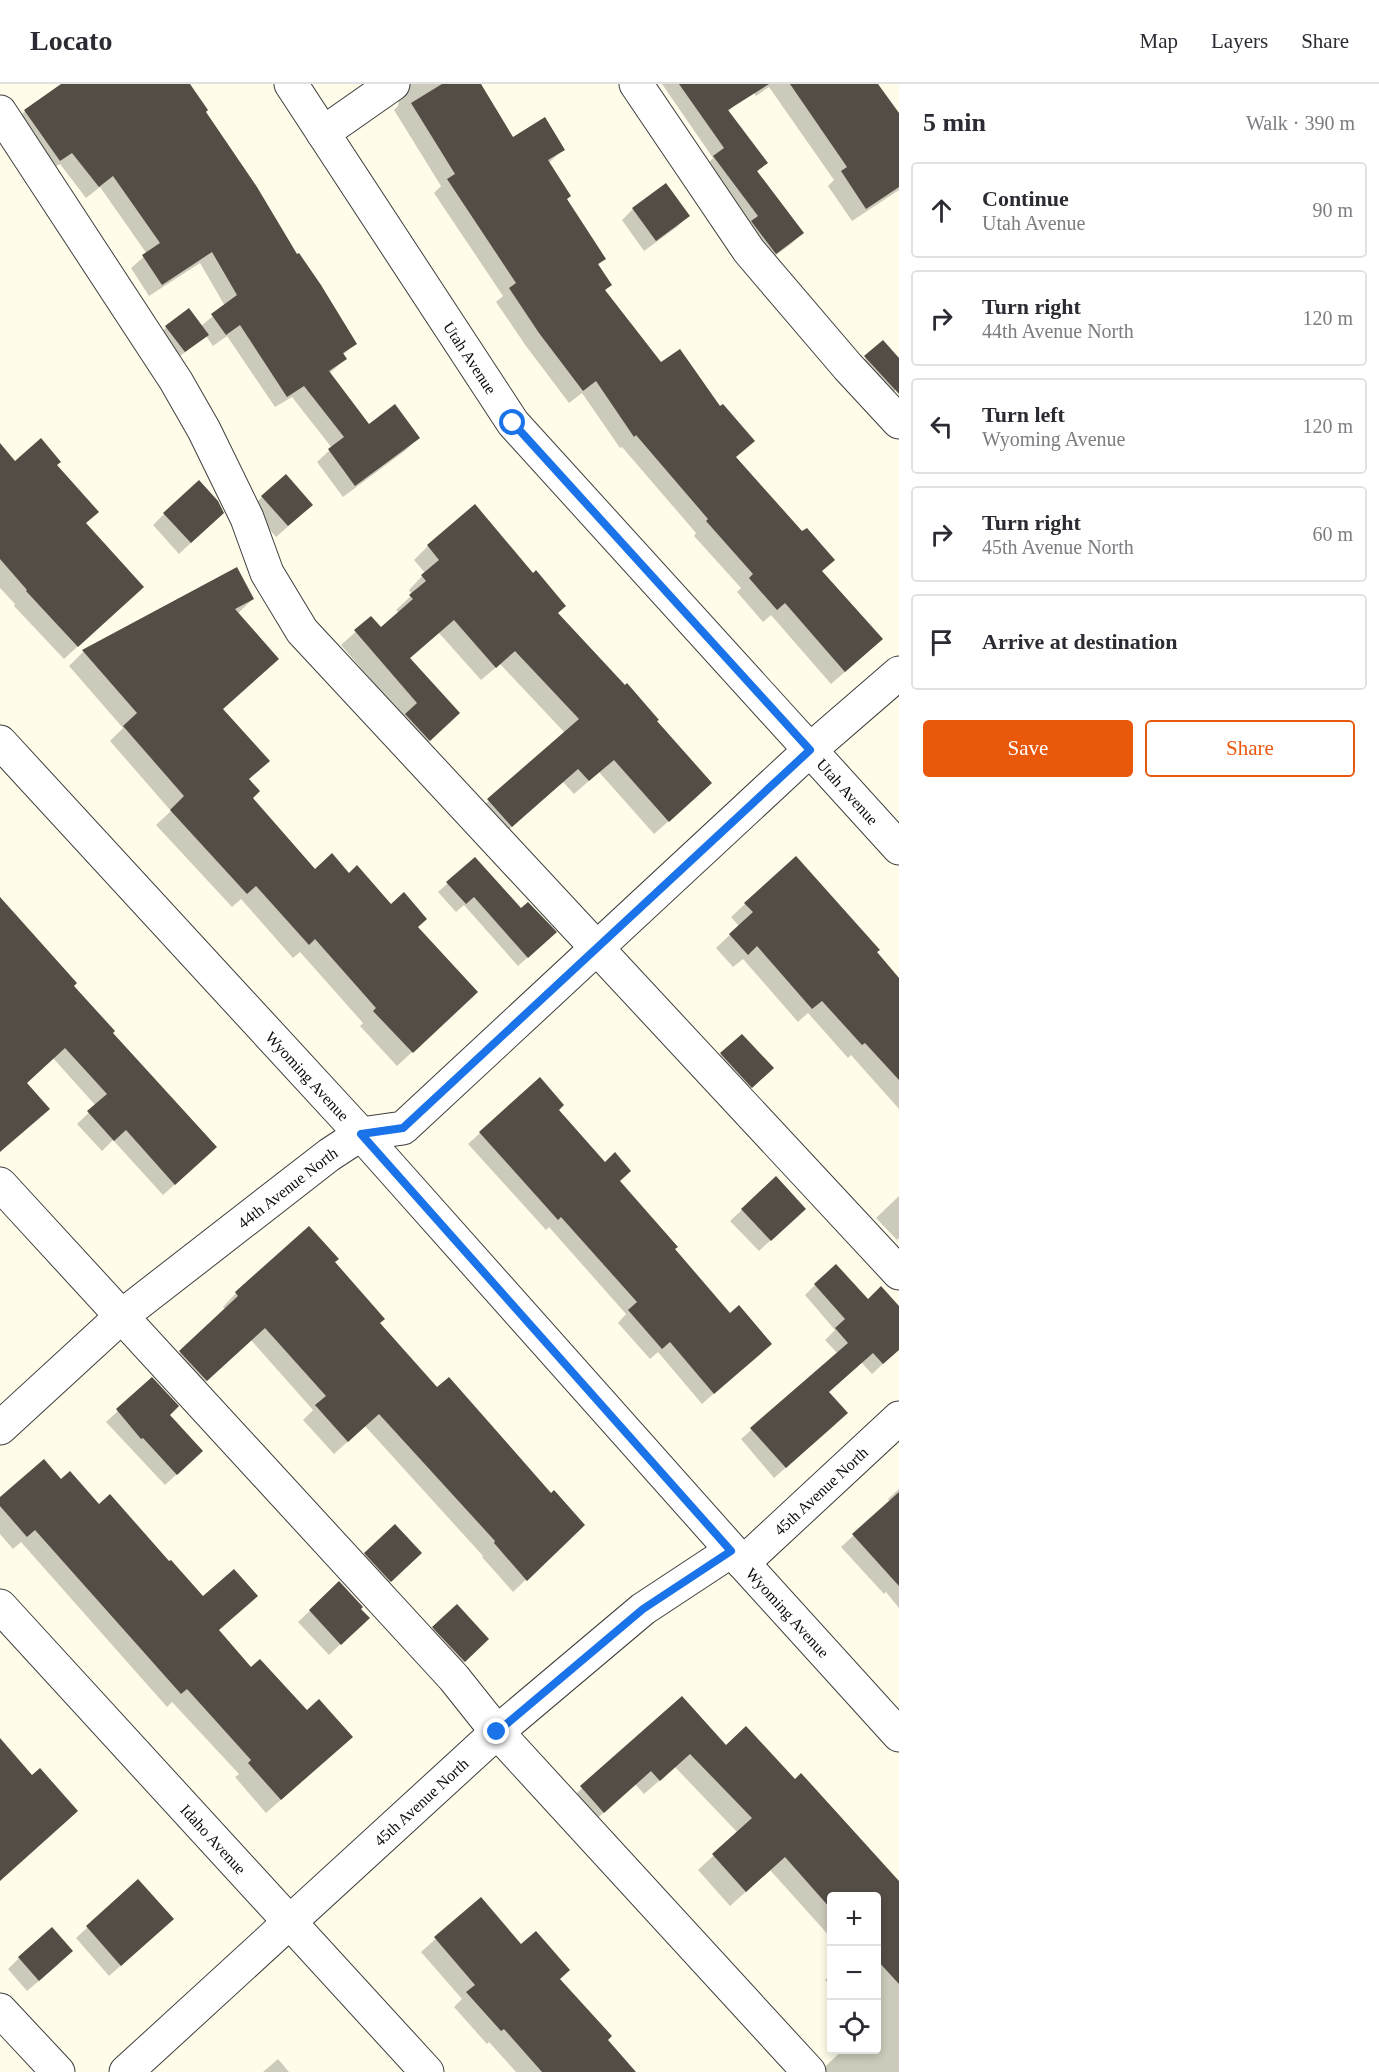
<!DOCTYPE html>
<html lang="en">
<head>
<meta charset="utf-8">
<style>
  :root { --surface:#fff; --page:#f7f7f7; --text:#2b2b33; --muted:#7c7c81; --line:#e1e1e2; --accent:#ea580c }
  body { margin:0; font-family:Georgia,serif; background:var(--page); color:var(--text) }
  .controls { position:absolute; right:18px; bottom:18px; display:grid; overflow:hidden; border-radius:6px; box-shadow:0 3px 9px #0003 }
  .controls button { width:54px; height:54px; display:grid; place-items:center; padding:0; border:0; border-bottom:2px solid var(--line); background:var(--surface); color:var(--text); font:30px sans-serif }
  .stop { position:absolute; width:18px; height:18px; margin:-14px; border:4px solid #1a73e8; border-radius:50%; background:#fff }
  .stop.end { background:#1a73e8; border-color:#fff; box-shadow:0 2px 6px #0008 }
  .list { margin:0; padding:0; list-style:none }
  h2 { display:flex; justify-content:space-between; align-items:center; height:78px; margin:0; padding:0 24px; font-size:26px }
  h2 small { font-size:20px; font-weight:400; color:var(--muted) }
  .list li { display:grid; grid-template-columns:39px 1fr auto; gap:18px; align-items:center; box-sizing:border-box; height:96px; margin:0 12px 12px; padding:0 12px; border:2px solid var(--line); border-radius:6px }
  .list b { display:block; font-size:22px; white-space:nowrap }
  .list p { margin:0; font-size:20px; white-space:nowrap; color:var(--muted) }
  .list em { font-size:20px; font-style:normal; color:var(--muted) }
  .actions { display:flex; gap:12px; padding:18px 24px }
  .actions a { flex:1; padding:14px 0; border:2px solid var(--accent); border-radius:6px; text-align:center; font-size:21px; color:var(--accent) }
  .actions .main { background:var(--accent); color:#fff }
  .icon { flex:none; width:33px; height:33px; fill:none; stroke:currentColor; stroke-width:2; stroke-linecap:round; stroke-linejoin:round }
  .map { position:relative; flex:none; width:899px; height:1988px; overflow:hidden }
  header { display:flex; align-items:center; gap:36px; box-sizing:border-box; height:84px; padding:0 30px; background:var(--surface); border-bottom:2px solid var(--line) }
  header strong { font-size:28px }
  nav { display:flex; gap:33px; margin-inline-start:auto; font-size:21px }
  main { display:flex }
  aside { flex:1; background:var(--surface) }
  .map>svg:first-child { display:block }
  .shadow { fill:#0003 }
  .building { fill:#544d46 }
  .lines { fill:none; stroke-linecap:round; stroke-linejoin:round }
  .minor-casing { stroke:#3e3e3e; stroke-width:35 }
  .minor { stroke:#fff; stroke-width:33 }
  .route { stroke:#1a73e8; stroke-width:8 }
  .labels { text-anchor:middle; dominant-baseline:central; stroke-width:6; stroke-linejoin:round; paint-order:stroke }
  .street-label { font-size:16px; fill:#0b0b0b; stroke:#fff }
</style>
</head>
<body>
<header>
<strong>Locato</strong>
<nav><a>Map</a><a>Layers</a><a>Share</a></nav>
</header>
<main>
<div class="map">
<svg width="899" height="1988" viewBox="0 0 899 1988">
  <rect width="100%" height="100%" fill="#fffde9"/>
  <path class="shadow" d="M 64,0 L 188,0 L 296,172 L 355,260 L 343,271 L 345,275 L 329,290 L 368,342 L 418,354 L 406,366 L 343,413 L 317,378 L 332,364 L 292,313 L 275,323 L 227,252 L 213,262 L 206,252 L 179,273 L 161,249 L 166,243 L 201,242 L 225,222 L 200,179 L 149,212 L 131,184 L 147,170 L 100,103 L 86,114 L 60,80 L 47,88 L 13,39 L 25,27 Z
    M 392,0 L 479,0 L 513,55 L 563,65 L 548,80 L 565,116 L 605,174 L 597,182 L 610,201 L 604,207 L 821,488 L 868,568 L 831,600 L 771,531 L 763,538 L 737,508 L 741,504 L 694,452 L 696,449 L 622,363 L 620,364 L 582,309 L 569,319 L 526,262 L 496,218 L 503,212 L 434,109 L 441,102 L 394,26 L 398,22 L 399,13 Z
    M 662,0 L 724,0 L 738,18 L 728,28 L 766,79 L 756,89 L 802,149 L 791,160 L 764,180 L 703,85 L 713,74 Z
    M 748,0 L 876,0 L 899,34 L 899,106 L 852,137 L 828,102 L 834,96 L 769,3 L 756,12 Z
    M 633,125 L 688,132 L 677,143 L 644,167 L 622,136 Z
    M 883,258 L 899,276 L 899,303 L 883,317 L 854,285 Z
    M 0,362 L 15,379 L 55,381 L 85,440 L 128,516 L 64,575 L 14,522 L 15,520 L 0,504 Z
    M 262,413 L 300,432 L 276,453 L 251,424 Z
    M 164,430 L 211,440 L 179,470 L 153,441 Z
    M 428,462 L 557,529 L 655,637 L 696,713 L 654,750 L 599,688 L 574,710 L 563,698 L 497,756 L 474,730 L 565,649 L 500,580 L 481,596 L 439,549 L 409,575 L 444,643 L 415,670 L 403,633 L 341,561 L 371,534 L 381,545 L 399,529 L 396,526 L 412,511 L 409,506 L 425,489 L 414,476 Z
    M 237,485 L 253,515 L 237,530 L 263,589 L 222,626 L 248,696 L 251,714 L 315,787 L 349,791 L 416,843 L 462,922 L 397,982 L 360,942 L 363,939 L 300,868 L 293,874 L 241,815 L 232,823 L 156,741 L 171,727 L 110,657 L 123,644 L 69,582 L 83,568 Z
    M 475,775 L 546,857 L 518,882 L 464,821 L 456,828 L 438,808 Z
    M 745,820 L 875,868 L 899,896 L 899,1025 L 851,971 L 848,974 L 808,929 L 798,938 L 743,875 L 733,883 L 716,864 L 739,842 L 731,833 Z
    M 0,830 L 72,902 L 111,949 L 204,1074 L 163,1111 L 113,1056 L 102,1067 L 77,1040 L 96,1022 L 53,974 L 0,996 Z
    M 721,970 L 760,996 L 740,1014 L 710,981 Z
    M 539,995 L 557,1026 L 730,1232 L 770,1260 L 702,1320 L 658,1268 L 650,1275 L 618,1239 L 626,1230 L 549,1143 L 546,1146 L 468,1060 Z
    M 776,1094 L 792,1136 L 759,1167 L 730,1137 Z
    M 899,1112 L 899,1154 L 897,1156 L 876,1134 Z
    M 333,1178 L 378,1239 L 437,1305 L 550,1411 L 570,1454 L 513,1508 L 482,1473 L 483,1472 L 365,1342 L 334,1370 L 303,1336 L 313,1326 L 251,1256 L 193,1309 L 167,1281 L 226,1226 L 223,1223 L 236,1209 Z
    M 815,1201 L 899,1224 L 899,1265 L 872,1290 L 861,1278 L 828,1308 L 836,1340 L 774,1394 L 741,1355 L 838,1270 L 825,1256 L 835,1246 L 805,1211 Z
    M 152,1296 L 189,1379 L 165,1401 L 106,1338 Z
    M 61,1397 L 217,1547 L 251,1585 L 337,1666 L 266,1729 L 235,1693 L 239,1690 L 172,1618 L 167,1623 L 21,1458 L 13,1465 L 0,1450 L 0,1415 Z
    M 899,1405 L 899,1524 L 886,1508 L 884,1510 L 841,1463 L 890,1418 L 888,1415 Z
    M 365,1470 L 409,1480 L 379,1508 L 354,1481 Z
    M 339,1499 L 356,1545 L 329,1571 L 298,1538 Z
    M 433,1544 L 476,1567 L 453,1588 L 422,1555 Z
    M 681,1614 L 726,1663 L 795,1697 L 899,1798 L 899,1988 L 819,1988 L 843,1966 L 876,1966 L 876,1812 L 832,1812 L 832,1855 L 770,1786 L 730,1822 L 698,1786 L 738,1749 L 675,1683 L 644,1710 L 635,1700 L 589,1742 L 567,1718 Z
    M 138,1797 L 161,1846 L 109,1892 L 76,1854 Z
    M 480,1815 L 521,1862 L 559,1895 L 606,1956 L 634,1988 L 516,1988 L 489,1958 L 487,1960 L 454,1923 L 462,1915 L 421,1868 Z
    M 19,1874 L 60,1879 L 27,1907 L 8,1885 Z
    M 832,1889 L 832,1904 L 825,1896 Z
    M 278,1975 L 289,1988 L 263,1988 Z"/>
  <path class="building" d="M 61,0 L 190,0 L 208,26 L 206,28 L 257,103 L 297,170 L 299,169 L 321,201 L 357,260 L 343,269 L 347,275 L 329,287 L 369,340 L 395,320 L 420,354 L 355,402 L 328,365 L 344,353 L 304,302 L 287,313 L 240,241 L 226,251 L 211,230 L 237,211 L 212,168 L 162,201 L 142,171 L 160,159 L 113,92 L 99,103 L 72,69 L 60,77 L 24,26 Z
    M 442,0 L 481,0 L 513,53 L 545,33 L 565,66 L 548,76 L 571,112 L 567,115 L 606,175 L 598,180 L 612,201 L 605,206 L 661,278 L 680,265 L 720,322 L 723,320 L 755,357 L 736,373 L 802,447 L 807,444 L 835,476 L 822,487 L 883,555 L 845,588 L 785,519 L 777,526 L 749,494 L 753,490 L 706,437 L 708,435 L 636,351 L 634,353 L 596,297 L 583,307 L 539,249 L 509,204 L 516,199 L 447,95 L 455,90 L 411,19 Z
    M 679,0 L 769,0 L 728,26 L 768,79 L 757,87 L 804,149 L 776,170 L 751,137 L 758,132 L 713,72 L 724,64 Z
    M 790,0 L 878,0 L 899,29 L 899,103 L 866,125 L 841,87 L 847,83 Z
    M 666,99 L 690,132 L 656,157 L 632,124 Z
    M 189,224 L 209,251 L 185,268 L 165,242 Z
    M 883,256 L 899,274 L 899,310 L 864,272 Z
    M 41,354 L 61,378 L 57,381 L 99,428 L 86,439 L 144,503 L 78,563 L 26,507 L 27,506 L 0,475 L 0,359 L 15,377 Z
    M 286,390 L 313,421 L 288,442 L 261,412 Z
    M 199,396 L 218,417 L 224,429 L 191,459 L 163,429 Z
    M 475,420 L 533,489 L 536,486 L 566,522 L 558,529 L 625,601 L 627,599 L 659,636 L 657,637 L 712,699 L 669,738 L 614,676 L 589,697 L 578,685 L 512,743 L 487,715 L 579,635 L 515,567 L 496,584 L 454,536 L 410,574 L 460,629 L 430,657 L 405,630 L 417,619 L 354,546 L 371,532 L 381,543 L 413,515 L 409,511 L 426,497 L 421,491 L 439,476 L 427,461 Z
    M 237,483 L 254,515 L 235,525 L 279,575 L 223,625 L 270,677 L 249,695 L 260,707 L 253,714 L 315,785 L 332,769 L 349,789 L 357,781 L 391,820 L 404,808 L 427,835 L 418,843 L 478,908 L 413,969 L 373,927 L 376,924 L 315,855 L 309,861 L 256,802 L 247,810 L 170,726 L 184,712 L 123,642 L 137,629 L 82,566 Z
    M 796,772 L 880,866 L 877,868 L 899,894 L 899,996 L 865,959 L 862,961 L 822,917 L 812,925 L 757,862 L 748,871 L 729,850 L 753,828 L 744,819 Z
    M 475,773 L 521,824 L 528,818 L 557,848 L 528,874 L 474,813 L 466,820 L 446,798 Z
    M 0,813 L 77,899 L 74,902 L 115,947 L 113,949 L 217,1063 L 175,1101 L 126,1046 L 114,1057 L 87,1027 L 107,1010 L 65,964 L 27,999 L 50,1025 L 0,1068 Z
    M 742,950 L 774,984 L 752,1004 L 720,969 Z
    M 540,993 L 564,1021 L 559,1026 L 605,1078 L 615,1068 L 631,1087 L 620,1097 L 678,1163 L 675,1165 L 730,1229 L 739,1221 L 772,1260 L 714,1310 L 670,1258 L 662,1265 L 628,1226 L 637,1218 L 561,1133 L 558,1136 L 479,1048 Z
    M 776,1092 L 806,1125 L 771,1157 L 741,1125 Z
    M 309,1142 L 339,1175 L 335,1178 L 385,1235 L 380,1239 L 437,1303 L 449,1293 L 551,1409 L 554,1406 L 585,1441 L 527,1497 L 494,1459 L 495,1457 L 379,1330 L 348,1358 L 315,1321 L 326,1312 L 265,1244 L 207,1297 L 179,1267 L 238,1212 L 235,1208 Z
    M 836,1180 L 868,1215 L 881,1202 L 899,1222 L 899,1266 L 883,1280 L 873,1269 L 829,1308 L 848,1329 L 786,1384 L 750,1344 L 848,1259 L 835,1244 L 845,1235 L 814,1200 Z
    M 152,1293 L 179,1322 L 170,1331 L 203,1367 L 177,1391 L 143,1354 L 141,1355 L 116,1325 Z
    M 44,1375 L 61,1395 L 70,1387 L 99,1420 L 110,1410 L 169,1477 L 171,1476 L 203,1512 L 234,1485 L 258,1512 L 219,1546 L 251,1583 L 260,1575 L 307,1626 L 319,1615 L 353,1653 L 281,1716 L 248,1679 L 251,1676 L 187,1605 L 181,1610 L 35,1446 L 27,1453 L 0,1422 L 0,1413 Z
    M 899,1408 L 899,1502 L 852,1450 Z
    M 395,1440 L 422,1469 L 391,1498 L 364,1469 Z
    M 339,1497 L 363,1523 L 361,1525 L 370,1534 L 341,1561 L 309,1526 Z
    M 457,1520 L 489,1555 L 465,1578 L 432,1543 Z
    M 682,1612 L 726,1661 L 746,1642 L 795,1695 L 801,1689 L 899,1797 L 899,1900 L 876,1875 L 876,1812 L 831,1812 L 831,1825 L 785,1773 L 746,1808 L 712,1770 L 752,1734 L 690,1670 L 660,1697 L 651,1687 L 604,1729 L 580,1702 Z
    M 0,1654 L 32,1691 L 40,1684 L 78,1727 L 0,1797 Z
    M 138,1795 L 174,1835 L 121,1882 L 86,1842 Z
    M 481,1813 L 521,1860 L 536,1847 L 570,1886 L 560,1895 L 612,1952 L 608,1956 L 636,1988 L 542,1988 L 504,1945 L 501,1947 L 466,1908 L 475,1901 L 434,1853 Z
    M 52,1843 L 73,1867 L 39,1897 L 18,1873 Z"/>
  <g class="lines">
    <defs>
      <g id="minor">
        <path id="s1" d="M 291,0 L 513,339 L 899,764"/>
        <path d="M 636,0 L 749,167 L 848,283 L 899,338"/>
        <path d="M 0,28 L 176,297 L 204,346 L 247,434 L 267,489 L 302,547 L 899,1189"/>
        <path d="M 323,49 L 393,0"/>
        <path id="s2" d="M 0,658 L 361,1050 L 743,1479 L 899,1651"/>
        <path d="M 0,1100 L 454,1594 L 497,1648 L 809,1988"/>
        <path id="s3" d="M 0,1344 L 123,1231 L 329,1071 L 361,1050 L 403,1044 L 810,666 L 899,589"/>
        <path id="s4" d="M 743,1479 L 899,1334"/>
        <path id="s5" d="M 0,1522 L 427,1988"/>
        <path d="M 0,1926 L 58,1988"/>
        <path id="s6" d="M 126,1988 L 497,1648 L 643,1525 L 731,1467"/>
      </g>
    </defs>
    <use href="#minor" class="minor-casing"/>
    <use href="#minor" class="minor"/>
  </g>
  <g class="lines">
    <path class="route" d="M 497,1648 L 643,1525 L 731,1467 L 361,1050 L 403,1044 L 810,666 L 513,339"/>
  </g>
  <g class="labels">
    <g class="street-label">
      <text stroke="none"><textPath href="#s1" startOffset="327">Utah Avenue</textPath></text>
      <text stroke="none"><textPath href="#s1" startOffset="903">Utah Avenue</textPath></text>
      <text stroke="none"><textPath href="#s2" startOffset="454">Wyoming Avenue</textPath></text>
      <text stroke="none"><textPath href="#s3" startOffset="375">44th Avenue North</textPath></text>
      <text stroke="none"><textPath href="#s4" startOffset="106">45th Avenue North</textPath></text>
      <text stroke="none"><textPath href="#s2" startOffset="1174">Wyoming Avenue</textPath></text>
      <text stroke="none"><textPath href="#s6" startOffset="400">45th Avenue North</textPath></text>
      <text stroke="none"><textPath href="#s5" startOffset="316">Idaho Avenue</textPath></text>
    </g>
  </g>
</svg>
<div class="controls">
<button>+</button>
<button>−</button>
<button><svg class="icon" aria-label="locate" viewBox="0 0 24 24"><circle cx="12" cy="12" r="6"/><path d="M12 2v4M12 18v4M2 12h4M18 12h4"/></svg></button>
</div>
<div class="stop" style="left:513px;top:339px"></div>
<div class="stop end" style="left:497px;top:1648px"></div>
</div>
<aside>
<h2>5 min<small>Walk · 390 m</small></h2>
<ul class="list">
<li><svg class="icon" aria-label="ahead" viewBox="0 0 24 24"><path d="M12 20V5M6 11l6-6 6 6"/></svg><div><b>Continue</b><p>Utah Avenue</p></div><em>90 m</em></li>
<li><svg class="icon" aria-label="right" viewBox="0 0 24 24"><path d="M7 20v-9h11M14 6l5 5-5 5"/></svg><div><b>Turn right</b><p>44th Avenue North</p></div><em>120 m</em></li>
<li><svg class="icon" aria-label="left" viewBox="0 0 24 24"><path d="M17 20v-9H6M10 6l-5 5 5 5"/></svg><div><b>Turn left</b><p>Wyoming Avenue</p></div><em>120 m</em></li>
<li><svg class="icon" aria-label="right" viewBox="0 0 24 24"><path d="M7 20v-9h11M14 6l5 5-5 5"/></svg><div><b>Turn right</b><p>45th Avenue North</p></div><em>60 m</em></li>
<li><svg class="icon" aria-label="arrive" viewBox="0 0 24 24"><path d="M6 21V4h12l-3 4 3 4H6"/></svg><div><b>Arrive at destination</b></div></li>
</ul>
<div class="actions"><a class="main">Save</a><a>Share</a></div>
</aside>
</main>
</body>
</html>
